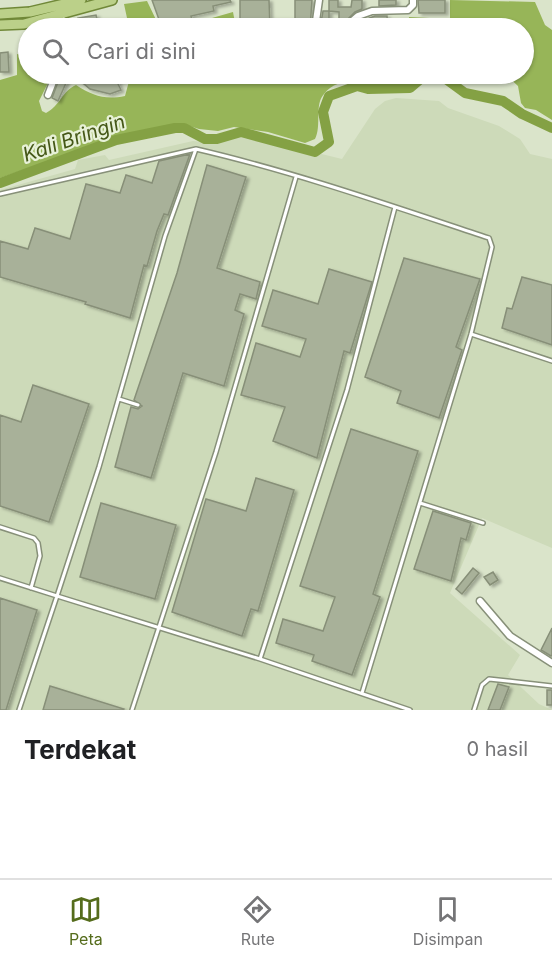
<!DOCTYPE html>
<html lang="id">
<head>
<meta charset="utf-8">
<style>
  :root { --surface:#fff; --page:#f6f6f6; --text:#202124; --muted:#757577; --line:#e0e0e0; --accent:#556c1c }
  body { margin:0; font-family:Inter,sans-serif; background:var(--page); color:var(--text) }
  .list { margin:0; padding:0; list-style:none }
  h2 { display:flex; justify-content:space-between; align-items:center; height:78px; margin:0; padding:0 24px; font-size:26px }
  h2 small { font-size:20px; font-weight:400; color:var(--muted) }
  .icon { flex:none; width:33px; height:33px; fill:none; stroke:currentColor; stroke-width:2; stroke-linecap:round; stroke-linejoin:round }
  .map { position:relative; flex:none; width:552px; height:710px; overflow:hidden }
  .search { position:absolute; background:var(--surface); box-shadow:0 2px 4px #0004; left:18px; right:18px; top:18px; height:66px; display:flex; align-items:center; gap:15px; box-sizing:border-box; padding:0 21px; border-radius:33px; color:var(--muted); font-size:22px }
  .sheet { height:168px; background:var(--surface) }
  nav { display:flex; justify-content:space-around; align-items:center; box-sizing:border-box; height:84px; border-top:2px solid var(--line); background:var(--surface); font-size:16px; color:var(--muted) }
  nav a { display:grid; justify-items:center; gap:3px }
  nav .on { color:var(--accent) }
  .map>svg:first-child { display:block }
  .built { fill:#cddab9 }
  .green { fill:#b7d67a }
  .forest { fill:#97b558 }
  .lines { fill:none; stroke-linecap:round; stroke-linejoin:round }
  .river { stroke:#84a144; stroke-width:10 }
  .building { fill:#a8b199; stroke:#878f78; stroke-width:1.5; filter:url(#shadow) }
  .service-casing { stroke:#879079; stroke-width:6 }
  .minor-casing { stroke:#879079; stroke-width:9 }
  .primary-casing { stroke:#708838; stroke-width:12 }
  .service { stroke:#fff; stroke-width:3 }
  .minor { stroke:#fff; stroke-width:6 }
  .primary { stroke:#bbd089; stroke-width:9 }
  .labels { text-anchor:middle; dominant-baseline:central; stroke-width:4.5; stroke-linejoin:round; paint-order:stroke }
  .water-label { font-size:20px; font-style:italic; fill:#455817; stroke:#e7f1d7 }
</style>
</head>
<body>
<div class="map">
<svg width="552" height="710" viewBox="0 0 552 710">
  <defs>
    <filter id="shadow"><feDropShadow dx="3" dy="2" stdDeviation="1.5" flood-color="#0004"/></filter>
  </defs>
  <rect width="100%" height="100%" fill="#dae4ca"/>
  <path class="built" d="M 396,98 L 439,101 L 448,108 L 499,126 L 520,139 L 530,154 L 552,159 L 552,548 L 482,518 L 450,593 L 520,655 L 508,675 L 539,704 L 552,710 L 0,710 L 0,190 L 75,169 L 78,160 L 105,155 L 109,160 L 193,141 L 212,143 L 244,135 L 342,159 L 375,109 L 385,101 Z"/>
  <path class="green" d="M 124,22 L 136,23 L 138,28 L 111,28 L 113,25 Z"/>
  <path class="forest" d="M 450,0 L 535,2 L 545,25 L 552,30 L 552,120 L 536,110 L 525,108 L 521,103 L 518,86 L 506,75 C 494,79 482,81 470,74 L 524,74 L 524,28 L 408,28 L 409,17 L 450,19 Z
    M 147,1 L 160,28 L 140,28 L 138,20 L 127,18 L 124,4 Z
    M 233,12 L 236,28 L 197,28 L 195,19 L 212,18 Z
    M 17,54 L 26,56 L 28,74 L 48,74 L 48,83 L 39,101 L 42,111 L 46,113 C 60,106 62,91 76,85 C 93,96 105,100 125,96 L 131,74 L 379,74 C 367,88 340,73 324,94 C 314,105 322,126 315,139 L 305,143 L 268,132 L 234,127 L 218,131 L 199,129 L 180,123 L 111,139 L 0,178 L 0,80 L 17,75 Z"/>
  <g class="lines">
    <path class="river" d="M 0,183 L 116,140 L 175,128 L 184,128 L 205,139 L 217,139 L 241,132 L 315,152 L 329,142 L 323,112 L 329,96 L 357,86 L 368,89 L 410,88 L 423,77 L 439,74 L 465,93 L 503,101 L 522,114 L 552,128"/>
  </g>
  <path class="building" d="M 152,0 L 230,0 L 231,2 L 213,6 L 214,11 L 191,16 L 194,28 L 178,28 L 178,26 L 162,28 Z
    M 240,0 L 269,0 L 270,28 L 240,28 Z
    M 295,0 L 312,0 L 310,28 L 295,28 Z
    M 329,0 L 338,0 L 338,7 L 351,7 L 352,0 L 362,0 L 362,9 L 355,12 L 339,28 L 320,28 L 323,11 L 329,11 L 329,24 L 339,24 L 339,12 L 329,11 Z
    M 379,0 L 396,0 L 396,5 L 379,6 Z
    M 418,0 L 445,0 L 445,13 L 419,13 Z
    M 96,15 L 99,26 L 70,28 L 80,24 L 78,18 Z
    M 375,16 L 387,16 L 388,28 L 351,28 L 361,21 Z
    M 8,52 L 9,72 L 0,72 L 0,53 Z
    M 61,74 L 70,74 L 58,101 L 52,98 Z
    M 83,74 L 89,79 L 105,74 L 107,79 L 119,74 L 137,74 L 117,82 L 121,90 L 110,94 L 90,89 L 78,79 Z
    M 190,154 L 168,215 L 164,214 L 157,231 L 147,266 L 144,265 L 130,318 L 85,304 L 86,302 L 0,277 L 0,241 L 28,249 L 35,228 L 70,239 L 86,184 L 120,193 L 126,175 L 152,183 L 159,161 Z
    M 207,165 L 246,177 L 217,268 L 260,282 L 256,299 L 240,294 L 235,310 L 244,314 L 224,386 L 183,373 L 151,478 L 115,467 L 131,407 L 138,409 L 142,406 L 134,400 L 177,273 Z
    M 404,258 L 480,279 L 456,347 L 462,350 L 439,418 L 397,403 L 401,391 L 365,377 Z
    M 329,269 L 372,282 L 350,353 L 344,351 L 317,458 L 273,441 L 285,407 L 241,395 L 256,343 L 300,357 L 306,339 L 262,326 L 273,290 L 318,304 Z
    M 522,277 L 552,285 L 552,345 L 502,328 L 507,308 L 512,309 Z
    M 33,385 L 89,404 L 49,522 L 0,506 L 0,415 L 21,422 Z
    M 351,429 L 418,451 L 373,594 L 380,597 L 352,675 L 312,661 L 314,655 L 276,643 L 283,619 L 323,631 L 335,597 L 300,586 Z
    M 256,478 L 294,490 L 258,611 L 251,609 L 242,636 L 172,612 L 206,499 L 246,511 Z
    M 101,503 L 176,525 L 155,599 L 80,577 Z
    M 433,511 L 471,523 L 466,540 L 461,538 L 451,581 L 414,569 Z
    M 473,568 L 479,573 L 462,594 L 456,589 Z
    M 493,572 L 498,580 L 490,585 L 484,577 Z
    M 0,598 L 37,610 L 6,710 L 0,710 Z
    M 552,628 L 552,655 L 551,656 L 541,650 Z
    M 498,684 L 509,687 L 500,710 L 488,710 Z
    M 50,686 L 124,709 L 123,710 L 43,710 Z
    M 547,690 L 552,690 L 552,705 L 547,705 Z"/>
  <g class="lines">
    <defs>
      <path id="service" d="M 0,194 L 196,149
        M 471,334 L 552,361
        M 119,399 L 138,405
        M 420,503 L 483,523
        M 0,527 L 34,538 L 38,543 L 40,556 L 31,588
        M 0,578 L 57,596 L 99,467 L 165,236 L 196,149 C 295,172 392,206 489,238 L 492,247 L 471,334 L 362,693
        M 260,659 L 347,390 L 395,207
        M 19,710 L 57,596 L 260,659 L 410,710
        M 132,710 L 216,452 L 296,177
        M 474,710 L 482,685 L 489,679 L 552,686"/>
      <path id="minor" d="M 61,15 L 63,28
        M 315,28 L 319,0
        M 344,28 L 358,16 L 372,11 L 408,10 L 413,5 L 413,0
        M 48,95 L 56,74
        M 480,601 L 510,636 L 552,663"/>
      <path id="primary" d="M 0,14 L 30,12 L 81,0
        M 0,25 L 24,24 L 112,0"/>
    </defs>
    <use href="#service" class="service-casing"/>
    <use href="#minor" class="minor-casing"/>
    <use href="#primary" class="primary-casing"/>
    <use href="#service" class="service"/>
    <use href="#minor" class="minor"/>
    <use href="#primary" class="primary"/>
  </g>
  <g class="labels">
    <g class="water-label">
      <text transform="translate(74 138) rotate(-19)">Kali Bringin</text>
    </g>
  </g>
</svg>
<div class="search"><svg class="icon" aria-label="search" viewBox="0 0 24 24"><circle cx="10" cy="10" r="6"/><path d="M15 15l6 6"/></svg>Cari di sini</div>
</div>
<section class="sheet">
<h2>Terdekat<small>0 hasil</small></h2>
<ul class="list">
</ul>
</section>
<nav>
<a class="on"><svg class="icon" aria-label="map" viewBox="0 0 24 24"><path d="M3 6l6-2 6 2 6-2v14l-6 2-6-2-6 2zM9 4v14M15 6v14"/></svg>Peta</a>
<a><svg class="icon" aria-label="directions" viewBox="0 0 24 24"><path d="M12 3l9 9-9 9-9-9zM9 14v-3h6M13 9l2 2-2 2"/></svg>Rute</a>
<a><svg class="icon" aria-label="saved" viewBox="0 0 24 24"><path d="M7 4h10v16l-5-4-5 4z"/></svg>Disimpan</a>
</nav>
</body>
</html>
